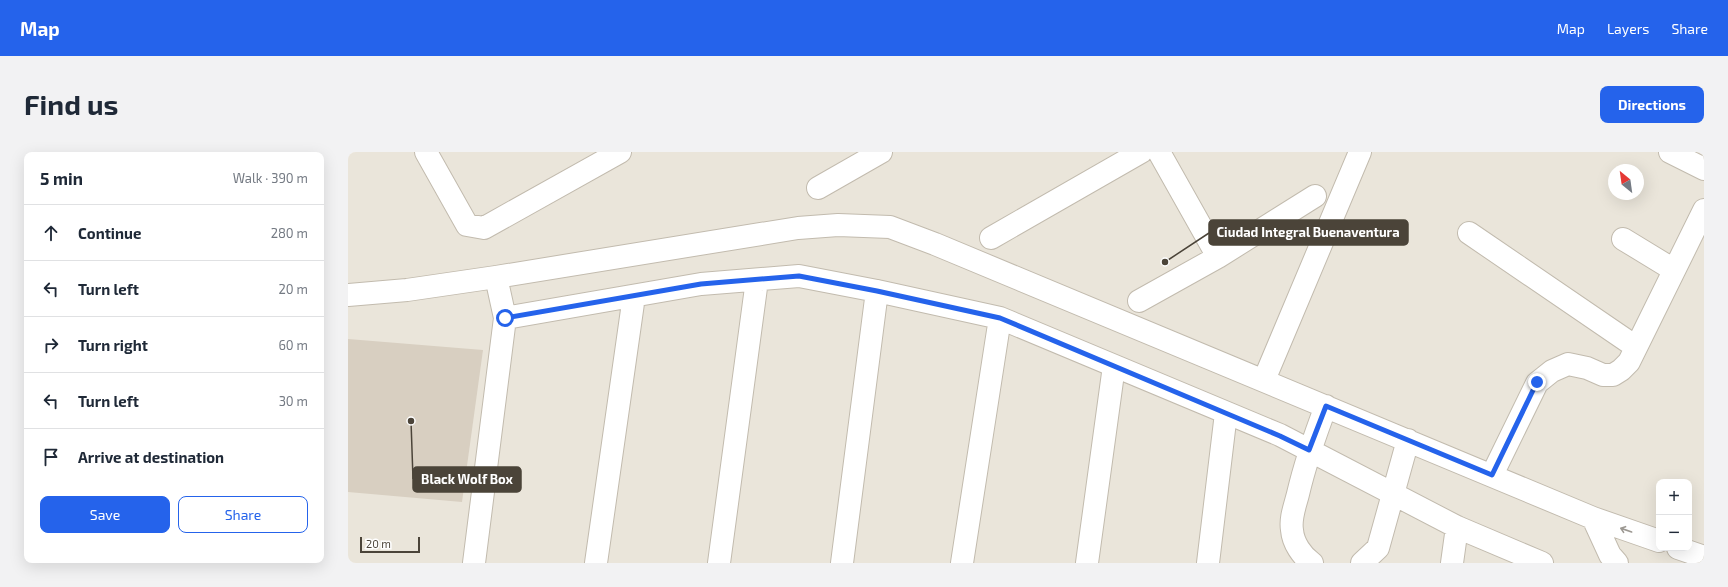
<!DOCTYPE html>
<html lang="en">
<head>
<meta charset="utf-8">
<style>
  :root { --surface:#fff; --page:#f2f2f3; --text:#1f2937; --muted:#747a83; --line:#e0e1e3; --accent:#2563eb }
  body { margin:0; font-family:"Exo 2",sans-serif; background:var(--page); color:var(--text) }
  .controls { position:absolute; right:12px; bottom:12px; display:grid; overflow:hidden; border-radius:8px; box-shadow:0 4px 16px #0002 }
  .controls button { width:36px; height:36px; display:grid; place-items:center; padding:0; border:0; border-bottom:1px solid var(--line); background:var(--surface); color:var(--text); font:20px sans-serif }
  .compass { position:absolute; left:1260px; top:12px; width:36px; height:36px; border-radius:50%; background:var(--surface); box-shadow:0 4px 16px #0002; rotate:331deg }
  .scale { position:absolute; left:12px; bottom:10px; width:60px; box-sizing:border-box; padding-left:4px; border:2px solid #4b4439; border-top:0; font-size:11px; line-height:14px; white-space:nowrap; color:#4b4439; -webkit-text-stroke:3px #fff; paint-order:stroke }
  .stop { position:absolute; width:12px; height:12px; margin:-9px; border:3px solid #2563eb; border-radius:50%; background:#fff }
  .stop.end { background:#2563eb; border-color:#fff; box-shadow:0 1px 4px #0008 }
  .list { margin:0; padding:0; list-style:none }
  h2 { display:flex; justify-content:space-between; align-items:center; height:52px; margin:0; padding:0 16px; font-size:17px }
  h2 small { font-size:13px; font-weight:400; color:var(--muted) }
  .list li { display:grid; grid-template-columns:26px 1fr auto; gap:12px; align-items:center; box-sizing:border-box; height:56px; padding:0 16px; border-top:1px solid var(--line) }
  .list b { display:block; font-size:15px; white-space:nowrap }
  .list em { font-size:13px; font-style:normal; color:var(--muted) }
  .actions { display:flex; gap:8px; padding:12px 16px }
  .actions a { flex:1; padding:9px 0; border:1px solid var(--accent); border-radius:8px; text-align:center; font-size:14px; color:var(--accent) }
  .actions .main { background:var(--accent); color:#fff }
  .icon { flex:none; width:22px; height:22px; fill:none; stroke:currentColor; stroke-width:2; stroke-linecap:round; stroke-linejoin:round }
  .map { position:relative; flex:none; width:1356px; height:411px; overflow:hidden; border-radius:8px }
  header { display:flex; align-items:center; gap:24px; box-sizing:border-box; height:56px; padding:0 20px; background:var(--accent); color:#fff }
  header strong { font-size:19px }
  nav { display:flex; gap:22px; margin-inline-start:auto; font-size:14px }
  .intro { display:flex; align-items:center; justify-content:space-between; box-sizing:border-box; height:96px; padding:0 24px }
  h1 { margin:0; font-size:28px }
  .button { padding:10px 18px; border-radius:8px; background:var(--accent); color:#fff; font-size:14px; font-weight:700 }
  main { display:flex; gap:24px; padding:0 24px }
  aside { flex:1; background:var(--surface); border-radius:8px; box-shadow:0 4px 16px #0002 }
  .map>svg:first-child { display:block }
  .residential { fill:#eae5da; fill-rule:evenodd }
  .building { fill:#d8cfc1 }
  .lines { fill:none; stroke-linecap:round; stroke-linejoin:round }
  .minor-casing { stroke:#c2bbae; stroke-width:24 }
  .minor { stroke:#fff; stroke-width:22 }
  .oneway { stroke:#9c9892 }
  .route { stroke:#2563eb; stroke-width:5 }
  .leader { fill:none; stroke:#4b4439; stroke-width:1.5 }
  .callout-dot { fill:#4b4439; stroke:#fff; stroke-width:1.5 }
  .callout { fill:#4b4439; stroke:#4b4439; stroke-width:1.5 }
  .callout-label { font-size:13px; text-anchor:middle; font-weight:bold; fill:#fff }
</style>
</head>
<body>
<header>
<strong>Map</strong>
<nav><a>Map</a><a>Layers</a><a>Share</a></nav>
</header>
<div class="intro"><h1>Find us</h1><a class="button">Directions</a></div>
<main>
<aside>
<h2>5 min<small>Walk · 390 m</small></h2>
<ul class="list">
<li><svg class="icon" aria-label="ahead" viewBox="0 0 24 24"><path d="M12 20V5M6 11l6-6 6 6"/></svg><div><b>Continue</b></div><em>280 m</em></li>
<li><svg class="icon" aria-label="left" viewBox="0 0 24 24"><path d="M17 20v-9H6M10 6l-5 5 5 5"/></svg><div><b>Turn left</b></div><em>20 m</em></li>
<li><svg class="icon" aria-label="right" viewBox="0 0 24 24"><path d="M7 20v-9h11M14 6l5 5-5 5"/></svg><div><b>Turn right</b></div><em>60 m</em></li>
<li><svg class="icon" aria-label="left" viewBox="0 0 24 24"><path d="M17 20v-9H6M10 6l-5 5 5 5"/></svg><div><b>Turn left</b></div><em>30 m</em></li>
<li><svg class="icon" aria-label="arrive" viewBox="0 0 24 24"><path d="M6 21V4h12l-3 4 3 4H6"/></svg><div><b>Arrive at destination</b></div></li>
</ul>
<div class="actions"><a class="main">Save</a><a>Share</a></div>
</aside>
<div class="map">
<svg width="1356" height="411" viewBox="0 0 1356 411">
  <rect width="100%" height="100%" fill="#f6f3ec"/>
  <path class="residential" d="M 0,0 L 1356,0 L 1356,411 L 0,411 ZM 1266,18 L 1290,18 L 1290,42 L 1266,42 ZM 1311,330 L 1341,330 L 1341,396 L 1311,396 Z"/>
  <path class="building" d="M 0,187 L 135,198 L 114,350 L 0,340 Z"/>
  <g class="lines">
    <defs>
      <path id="minor" d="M 78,0 L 119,73 L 136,76 L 272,0
        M 811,0 L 870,105
        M 1322,0 L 1356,17
        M 470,36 L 533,0
        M 1121,81 L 1288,195
        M 643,86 L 793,0
        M 1275,87 L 1326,118
        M 0,143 L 59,138 L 148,125 L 450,76 L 490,73 L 542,75 L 587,92 L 1245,366 L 1311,389
        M 791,149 L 870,105 L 967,44
        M 157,166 L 353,132 L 451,124 L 529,139 L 652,166 L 932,283 L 1109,375 L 1194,411
        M 916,228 L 1012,0
        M 1144,323 L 1189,231 L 1204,219 L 1220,212 L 1239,216 L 1255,223 L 1265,223 L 1273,218 L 1281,210 L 1356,58
        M 1245,366 L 1262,403 L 1269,411
        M 1330,396 L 1356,405
        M 126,411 L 157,166 L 148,125
        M 248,411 L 286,144
        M 371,411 L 409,128
        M 494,411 L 529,139
        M 614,411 L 652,166
        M 739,411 L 766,214
        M 860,411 L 878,261
        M 964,411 C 954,404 945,391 944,378 C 942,366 947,354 950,342 C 957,312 967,283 978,254
        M 1014,411 L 1030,396 L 1060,288
        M 1104,411 L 1109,375"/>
    </defs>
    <use href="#minor" class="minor-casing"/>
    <use href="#minor" class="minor"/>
  </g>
  <defs><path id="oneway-shaft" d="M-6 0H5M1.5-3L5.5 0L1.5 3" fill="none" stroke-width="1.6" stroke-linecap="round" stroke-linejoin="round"/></defs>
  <use class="oneway" href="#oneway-shaft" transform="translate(1278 378) rotate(-161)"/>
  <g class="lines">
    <path class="route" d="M 157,166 L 353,132 L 451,124 L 529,139 L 652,166 L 932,284 L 961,298 L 978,254 L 1144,323 L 1189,230"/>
  </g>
  <path class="leader" d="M817 110L861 81M63 269L65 327"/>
  <g class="callout-dot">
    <circle cx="817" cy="110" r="4"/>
    <circle cx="63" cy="269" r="4"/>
  </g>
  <g class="callout">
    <rect x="861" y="68" width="199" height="25" rx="4"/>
    <rect x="65" y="315" width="108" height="25" rx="4"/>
  </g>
  <g class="callout-label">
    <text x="960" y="85">Ciudad Integral Buenaventura</text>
    <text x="119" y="332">Black Wolf Box</text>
  </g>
</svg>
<div class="controls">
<button>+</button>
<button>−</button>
</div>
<svg class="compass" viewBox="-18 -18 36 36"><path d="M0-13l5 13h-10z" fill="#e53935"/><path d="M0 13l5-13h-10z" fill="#747a83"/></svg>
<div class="scale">20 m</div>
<div class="stop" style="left:157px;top:166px"></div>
<div class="stop end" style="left:1189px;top:230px"></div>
</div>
</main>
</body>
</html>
